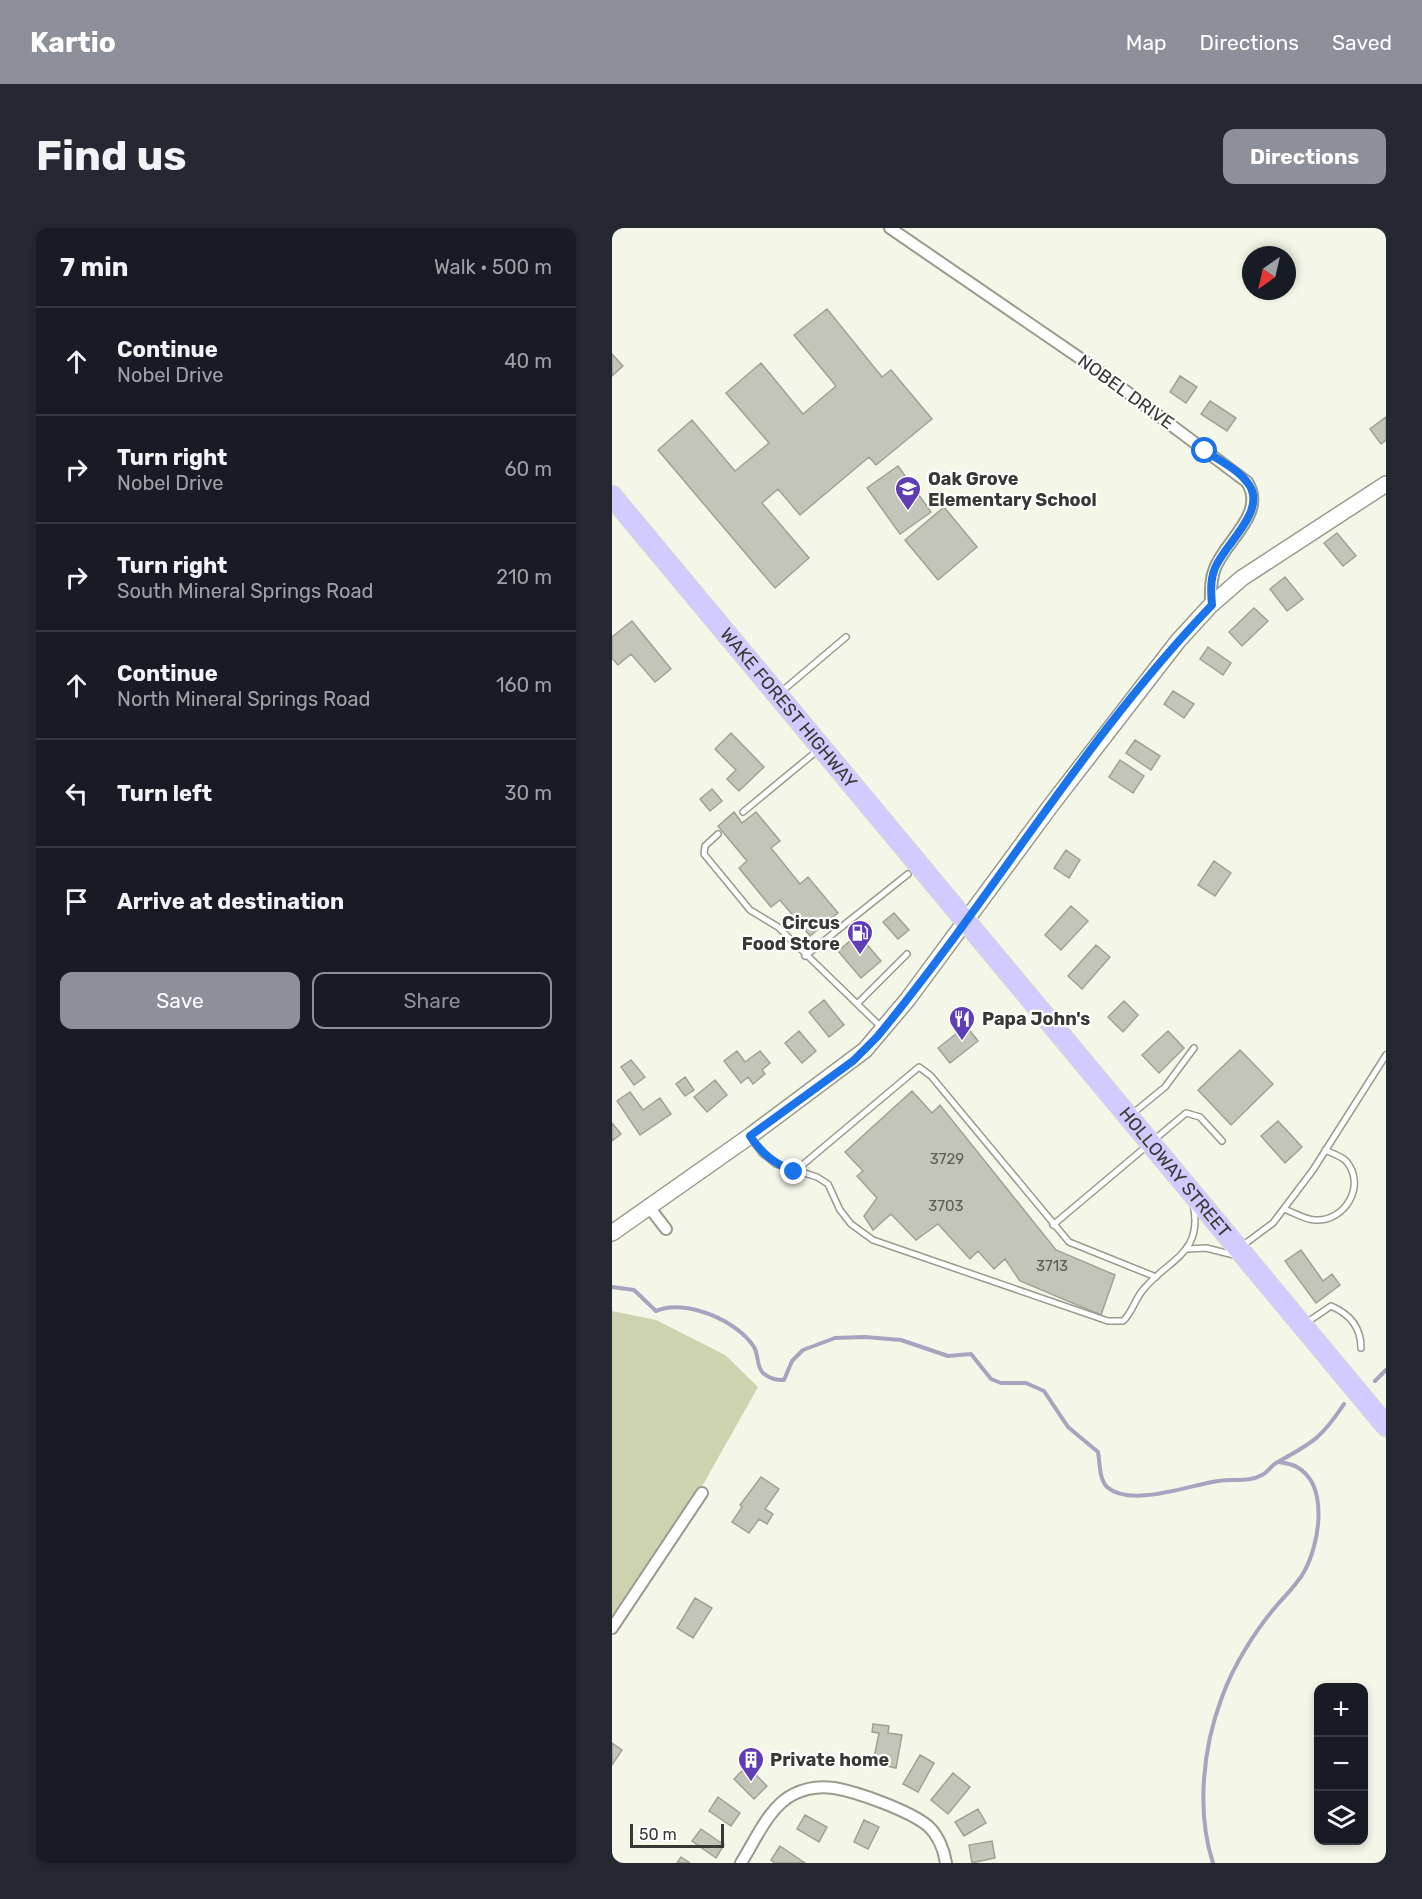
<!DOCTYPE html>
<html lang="en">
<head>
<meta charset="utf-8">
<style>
  :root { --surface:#171b24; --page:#242831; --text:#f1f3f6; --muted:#9ea1a6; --line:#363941; --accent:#8c9099 }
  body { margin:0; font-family:Rubik,sans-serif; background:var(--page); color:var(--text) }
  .controls { position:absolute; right:18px; bottom:18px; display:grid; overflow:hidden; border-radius:12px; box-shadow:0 3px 9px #0003 }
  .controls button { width:54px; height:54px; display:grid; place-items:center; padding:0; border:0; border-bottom:2px solid var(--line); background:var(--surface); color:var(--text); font:30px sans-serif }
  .compass { position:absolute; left:630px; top:18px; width:54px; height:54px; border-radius:50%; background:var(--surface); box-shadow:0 3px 9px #0003; rotate:214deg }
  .scale { position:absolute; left:18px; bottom:15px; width:94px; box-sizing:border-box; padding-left:6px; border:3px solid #383934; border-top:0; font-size:16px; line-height:21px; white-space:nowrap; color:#383934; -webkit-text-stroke:4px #fff; paint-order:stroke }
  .stop { position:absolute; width:18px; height:18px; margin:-14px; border:4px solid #1a73e8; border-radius:50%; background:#fff }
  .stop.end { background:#1a73e8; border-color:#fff; box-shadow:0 2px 6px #0008 }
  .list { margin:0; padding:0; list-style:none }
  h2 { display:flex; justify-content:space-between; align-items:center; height:78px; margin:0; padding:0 24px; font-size:26px }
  h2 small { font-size:20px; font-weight:400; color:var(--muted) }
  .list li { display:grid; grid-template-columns:39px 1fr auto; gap:18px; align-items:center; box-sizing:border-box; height:108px; padding:0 24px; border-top:2px solid var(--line) }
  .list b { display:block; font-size:22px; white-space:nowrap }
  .list p { margin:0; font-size:20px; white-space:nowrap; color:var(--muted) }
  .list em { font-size:20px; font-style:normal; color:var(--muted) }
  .actions { display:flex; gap:12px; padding:18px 24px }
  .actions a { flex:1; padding:14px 0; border:2px solid var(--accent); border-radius:12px; text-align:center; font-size:21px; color:var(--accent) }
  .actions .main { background:var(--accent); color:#fff }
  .icon { flex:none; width:33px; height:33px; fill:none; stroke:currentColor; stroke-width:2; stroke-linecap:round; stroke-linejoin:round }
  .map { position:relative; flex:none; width:774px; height:1635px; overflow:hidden; border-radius:12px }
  header { display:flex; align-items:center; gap:36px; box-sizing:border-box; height:84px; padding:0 30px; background:var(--accent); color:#fff }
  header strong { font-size:28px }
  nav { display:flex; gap:33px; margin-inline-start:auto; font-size:21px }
  .intro { display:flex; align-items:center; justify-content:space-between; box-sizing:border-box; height:144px; padding:0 36px }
  h1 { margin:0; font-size:42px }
  .button { padding:15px 27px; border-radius:12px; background:var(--accent); color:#fff; font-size:21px; font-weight:700 }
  main { display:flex; gap:36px; padding:0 36px }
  aside { flex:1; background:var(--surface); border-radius:12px; box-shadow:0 3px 9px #0003 }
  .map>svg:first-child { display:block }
  .green { fill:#ced3af }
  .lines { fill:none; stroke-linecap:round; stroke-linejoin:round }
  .stream { stroke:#a7a4bf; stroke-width:4 }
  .building { fill:#c3c5b8; stroke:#a1a296; stroke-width:1.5 }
  .lane-casing { stroke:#999b8f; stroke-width:8 }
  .street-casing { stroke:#999b8f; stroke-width:14 }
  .secondary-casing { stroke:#999b8f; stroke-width:18 }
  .highway-casing { stroke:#d7d7d6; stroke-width:22 }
  .lane { stroke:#fff; stroke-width:5 }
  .street { stroke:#fff; stroke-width:10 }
  .secondary { stroke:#fff; stroke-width:15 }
  .highway { stroke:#d1cbff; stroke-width:20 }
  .route { stroke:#1a73e8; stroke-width:8 }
  .labels { text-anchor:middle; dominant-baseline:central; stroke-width:4.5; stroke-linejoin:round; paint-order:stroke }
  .number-label { font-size:15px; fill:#5b5c55 }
  .street-label { font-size:18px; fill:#383934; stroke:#fff }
  .poi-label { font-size:18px; font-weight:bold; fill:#383934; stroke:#fff; text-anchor:start }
</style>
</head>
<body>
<header>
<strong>Kartio</strong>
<nav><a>Map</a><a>Directions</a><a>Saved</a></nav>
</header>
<div class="intro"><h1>Find us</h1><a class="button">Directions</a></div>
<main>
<aside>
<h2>7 min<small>Walk · 500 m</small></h2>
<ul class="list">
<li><svg class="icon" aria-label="ahead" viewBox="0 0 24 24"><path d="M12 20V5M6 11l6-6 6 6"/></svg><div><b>Continue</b><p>Nobel Drive</p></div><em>40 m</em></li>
<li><svg class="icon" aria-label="right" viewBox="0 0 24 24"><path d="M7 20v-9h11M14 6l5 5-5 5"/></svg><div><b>Turn right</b><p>Nobel Drive</p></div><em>60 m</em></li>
<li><svg class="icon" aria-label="right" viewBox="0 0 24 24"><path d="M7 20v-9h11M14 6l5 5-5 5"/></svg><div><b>Turn right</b><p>South Mineral Springs Road</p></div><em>210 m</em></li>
<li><svg class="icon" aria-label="ahead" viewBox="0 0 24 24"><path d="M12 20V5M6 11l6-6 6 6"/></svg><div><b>Continue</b><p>North Mineral Springs Road</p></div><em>160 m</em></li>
<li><svg class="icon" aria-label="left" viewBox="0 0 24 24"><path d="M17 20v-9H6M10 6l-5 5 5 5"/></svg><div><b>Turn left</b></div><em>30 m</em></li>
<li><svg class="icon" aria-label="arrive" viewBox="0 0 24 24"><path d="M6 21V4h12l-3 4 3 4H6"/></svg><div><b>Arrive at destination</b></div></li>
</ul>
<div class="actions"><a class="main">Save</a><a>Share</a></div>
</aside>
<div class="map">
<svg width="774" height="1635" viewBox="0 0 774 1635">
  <rect width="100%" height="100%" fill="#f4f6e8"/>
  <path class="green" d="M 0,1083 L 44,1092 L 113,1127 L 146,1159 L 88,1262 L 0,1393 Z"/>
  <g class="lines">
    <path class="stream" d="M 0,1059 L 22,1062 L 44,1083 C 73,1070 126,1093 142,1119 C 147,1127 144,1138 151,1145 C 158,1151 164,1152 172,1152 L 180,1133 L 191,1122 L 223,1110 L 253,1109 L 289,1112 L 336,1128 L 359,1126 L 379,1151 L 389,1155 L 414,1155 L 432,1163 L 456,1199 L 486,1224 C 488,1235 487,1251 495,1259 C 519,1280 578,1257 606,1253 C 621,1250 636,1255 650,1247 C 656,1244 659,1238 664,1235 C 700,1215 709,1211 732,1176
      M 763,1153 L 774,1142
      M 601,1635 C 584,1583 591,1519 610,1469 C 621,1438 644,1401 666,1376 C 676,1365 685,1356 692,1344 C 707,1317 718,1258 685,1239 C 680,1236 673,1235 667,1234"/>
  </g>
  <path class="building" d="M 215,81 L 270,149 L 279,142 L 320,191 L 264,237 L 257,229 L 188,287 L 166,261 L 150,275 L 197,330 L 163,360 L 46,222 L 80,192 L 123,243 L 157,215 L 114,165 L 149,135 L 191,186 L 224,158 L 182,107 Z
    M 0,126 L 11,138 L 0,148 Z
    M 568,148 L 585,159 L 574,175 L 558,164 Z
    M 598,173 L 624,190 L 615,203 L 589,186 Z
    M 774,189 L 774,212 L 769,216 L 758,201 Z
    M 286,238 L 319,284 L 288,306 L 255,260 Z
    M 332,279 L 365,319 L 326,352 L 293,312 Z
    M 725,305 L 744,328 L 731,338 L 712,315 Z
    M 673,349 L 691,371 L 675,383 L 658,361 Z
    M 642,380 L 656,393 L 630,418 L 617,404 Z
    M 20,393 L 59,441 L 43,454 L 19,426 L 6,437 L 0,430 L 0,409 Z
    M 596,419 L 619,435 L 611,447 L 588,431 Z
    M 561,463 L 582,476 L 572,490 L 552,476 Z
    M 119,505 L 152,539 L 127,563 L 115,551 L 124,542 L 103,521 Z
    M 523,512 L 548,528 L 539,542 L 514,525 Z
    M 508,532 L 532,548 L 521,565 L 497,549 Z
    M 100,561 L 110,573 L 98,583 L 88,571 Z
    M 122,584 L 130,595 L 144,584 L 168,613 L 159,620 L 188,656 L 196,649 L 226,685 L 198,708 L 168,672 L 159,679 L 127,640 L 135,633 L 106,598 Z
    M 454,622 L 468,632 L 457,650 L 442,640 Z
    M 602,633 L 619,645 L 603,668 L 586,657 Z
    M 459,678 L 476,693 L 449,722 L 433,707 Z
    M 282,685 L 297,702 L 286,711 L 271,694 Z
    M 246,706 L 269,733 L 249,750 L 226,723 Z
    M 484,717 L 498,729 L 470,761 L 456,748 Z
    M 212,772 L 232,797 L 217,809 L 197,784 Z
    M 512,773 L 526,787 L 511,804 L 496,789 Z
    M 354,798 L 366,813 L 338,835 L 326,820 Z
    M 187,803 L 204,823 L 190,835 L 173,815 Z
    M 556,803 L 572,820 L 547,845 L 530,827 Z
    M 628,822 L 661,856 L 619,897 L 586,862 Z
    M 125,823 L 133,834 L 148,823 L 158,835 L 150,842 L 153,846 L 141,856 L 136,849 L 129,855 L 112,833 Z
    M 19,832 L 33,849 L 22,857 L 9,839 Z
    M 73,849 L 82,862 L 73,868 L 64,856 Z
    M 103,852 L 115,867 L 95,884 L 82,869 Z
    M 300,863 L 320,885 L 328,877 L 444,1022 L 503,1047 L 489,1087 L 408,1053 L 393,1031 L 382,1041 L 366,1023 L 358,1031 L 326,996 L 304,1012 L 279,986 L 261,1002 L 252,988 L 265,970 L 245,948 L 251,943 L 233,924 Z
    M 18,864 L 31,882 L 48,870 L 59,886 L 28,907 L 5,873 Z
    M 666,893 L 690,919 L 673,935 L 649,908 Z
    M 0,895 L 9,906 L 0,913 Z
    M 689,1022 L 711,1053 L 720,1046 L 728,1057 L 704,1075 L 673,1033 Z
    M 149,1249 L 167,1261 L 153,1281 L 161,1286 L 155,1296 L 147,1291 L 137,1305 L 120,1294 L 130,1279 L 128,1277 Z
    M 83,1370 L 100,1380 L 81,1410 L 65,1400 Z
    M 261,1496 L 277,1498 L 276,1505 L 290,1507 L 284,1540 L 261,1535 L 267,1505 L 260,1504 Z
    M 0,1515 L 10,1522 L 0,1537 Z
    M 308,1527 L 322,1535 L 306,1564 L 291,1556 Z
    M 135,1538 L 155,1558 L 142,1571 L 122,1551 Z
    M 341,1545 L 358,1559 L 336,1586 L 319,1572 Z
    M 106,1569 L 128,1585 L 119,1598 L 97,1583 Z
    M 366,1581 L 374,1595 L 352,1608 L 343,1594 Z
    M 193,1587 L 215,1599 L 207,1614 L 185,1601 Z
    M 252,1592 L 267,1599 L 256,1621 L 242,1614 Z
    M 89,1601 L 112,1617 L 104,1630 L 80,1613 Z
    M 380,1613 L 383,1630 L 360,1635 L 357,1617 Z
    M 168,1618 L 193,1635 L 163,1635 L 159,1632 Z
    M 69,1629 L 78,1635 L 65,1635 Z"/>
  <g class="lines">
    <defs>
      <path id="lane" d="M 169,464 L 234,409
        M 131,584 L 206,522
        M 106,606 L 93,618 L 92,626 L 138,682 L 166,699 L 271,801
        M 193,728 L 296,646
        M 245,776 L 295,726
        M 520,886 L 553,859 L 582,820
        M 139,910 L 150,925 L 164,936 L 205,949 L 216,956 L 228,982 L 239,996 L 261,1012 L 496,1093 L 511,1093 C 520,1085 523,1071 531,1062 C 556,1031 592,1026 581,976
        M 182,944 L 307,839 L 319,848 L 457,1014 L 544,1049
        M 672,981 C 681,984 693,992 703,992 C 733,994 755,957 734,933 C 729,928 719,925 713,922
        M 441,997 L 574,885 L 588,889 L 610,913
        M 630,1018 L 661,995 L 701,942 L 774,827
        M 576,1021 L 594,1020 L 622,1027
        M 694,1095 L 719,1078 C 738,1086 749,1100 749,1120"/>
      <path id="street" d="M 278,0 L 491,146 L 635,254 C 655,285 614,312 603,340 C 598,352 599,365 599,377
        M 37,979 L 54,1001
        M 0,1400 L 90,1265
        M 129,1635 C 143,1613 157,1578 182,1566 C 194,1560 209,1558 222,1560 C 246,1564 298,1583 316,1598 C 326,1607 332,1622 334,1635"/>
      <path id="secondary" d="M 0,1005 L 138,908 L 253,822 L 296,771 L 440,576 L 566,413 L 599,377 L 630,350 L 774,256"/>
      <g id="highway">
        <path id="s1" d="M 0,268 L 774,1198"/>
      </g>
    </defs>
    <use href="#lane" class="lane-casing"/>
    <use href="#street" class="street-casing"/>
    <use href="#secondary" class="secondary-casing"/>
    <use href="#highway" class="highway-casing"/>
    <use href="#lane" class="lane"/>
    <use href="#street" class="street"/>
    <use href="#secondary" class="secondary"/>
    <use href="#highway" class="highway"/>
  </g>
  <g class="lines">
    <path class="route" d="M 182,944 C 162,935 150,926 138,908 L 241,833 L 265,809 C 381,669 473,509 600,377 C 599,365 598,352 603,340 C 613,315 658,281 635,254 C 625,241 607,232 593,223"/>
  </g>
  <defs>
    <symbol id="school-pin" viewBox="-11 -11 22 30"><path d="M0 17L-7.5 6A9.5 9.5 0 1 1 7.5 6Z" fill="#5e3db5" stroke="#fff"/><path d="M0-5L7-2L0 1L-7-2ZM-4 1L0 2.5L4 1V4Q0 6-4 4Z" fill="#fff"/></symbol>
    <symbol id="fuel-pin" viewBox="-11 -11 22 30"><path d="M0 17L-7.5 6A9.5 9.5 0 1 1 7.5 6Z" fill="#5e3db5" stroke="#fff"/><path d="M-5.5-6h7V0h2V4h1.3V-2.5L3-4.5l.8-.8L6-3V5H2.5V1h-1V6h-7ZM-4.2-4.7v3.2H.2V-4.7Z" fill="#fff"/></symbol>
    <symbol id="restaurant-pin" viewBox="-11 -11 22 30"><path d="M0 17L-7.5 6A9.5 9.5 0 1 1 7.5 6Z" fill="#5e3db5" stroke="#fff"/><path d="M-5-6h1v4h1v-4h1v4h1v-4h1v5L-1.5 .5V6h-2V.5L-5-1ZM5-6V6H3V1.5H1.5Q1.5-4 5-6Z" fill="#fff"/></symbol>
    <symbol id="building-pin" viewBox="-11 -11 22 30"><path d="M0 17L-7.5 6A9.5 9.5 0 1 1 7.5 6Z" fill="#5e3db5" stroke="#fff"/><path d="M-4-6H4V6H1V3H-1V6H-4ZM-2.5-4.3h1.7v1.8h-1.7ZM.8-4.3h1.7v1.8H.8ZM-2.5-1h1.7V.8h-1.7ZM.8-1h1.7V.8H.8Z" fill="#fff"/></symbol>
  </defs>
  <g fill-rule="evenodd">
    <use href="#school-pin" x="281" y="246" width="30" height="40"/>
    <use href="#fuel-pin" x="233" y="690" width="30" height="40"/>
    <use href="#restaurant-pin" x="335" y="776" width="30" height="40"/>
    <use href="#building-pin" x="124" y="1517" width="30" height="40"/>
  </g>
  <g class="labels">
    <g class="number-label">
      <text x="335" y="931">3729</text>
      <text x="334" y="978">3703</text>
      <text x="440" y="1038">3713</text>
    </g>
    <g class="street-label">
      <text transform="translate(514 164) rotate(36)">NOBEL DRIVE</text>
      <text stroke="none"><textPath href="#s1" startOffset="276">WAKE FOREST HIGHWAY</textPath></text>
      <text stroke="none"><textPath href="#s1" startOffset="880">HOLLOWAY STREET</textPath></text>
    </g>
    <g class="poi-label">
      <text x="316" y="251">Oak Grove<tspan x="316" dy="21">Elementary School</tspan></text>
      <text x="228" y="695" text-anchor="end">Circus<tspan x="228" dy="21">Food Store</tspan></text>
      <text x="370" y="791">Papa John's</text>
      <text x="158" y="1532">Private home</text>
    </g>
  </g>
</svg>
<div class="controls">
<button>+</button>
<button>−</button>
<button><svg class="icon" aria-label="layers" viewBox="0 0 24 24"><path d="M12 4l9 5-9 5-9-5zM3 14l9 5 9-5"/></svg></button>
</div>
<svg class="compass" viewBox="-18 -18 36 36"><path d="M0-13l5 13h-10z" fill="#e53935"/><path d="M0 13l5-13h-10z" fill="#9ea1a6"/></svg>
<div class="scale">50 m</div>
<div class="stop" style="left:593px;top:223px"></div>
<div class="stop end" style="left:182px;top:944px"></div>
</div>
</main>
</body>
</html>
